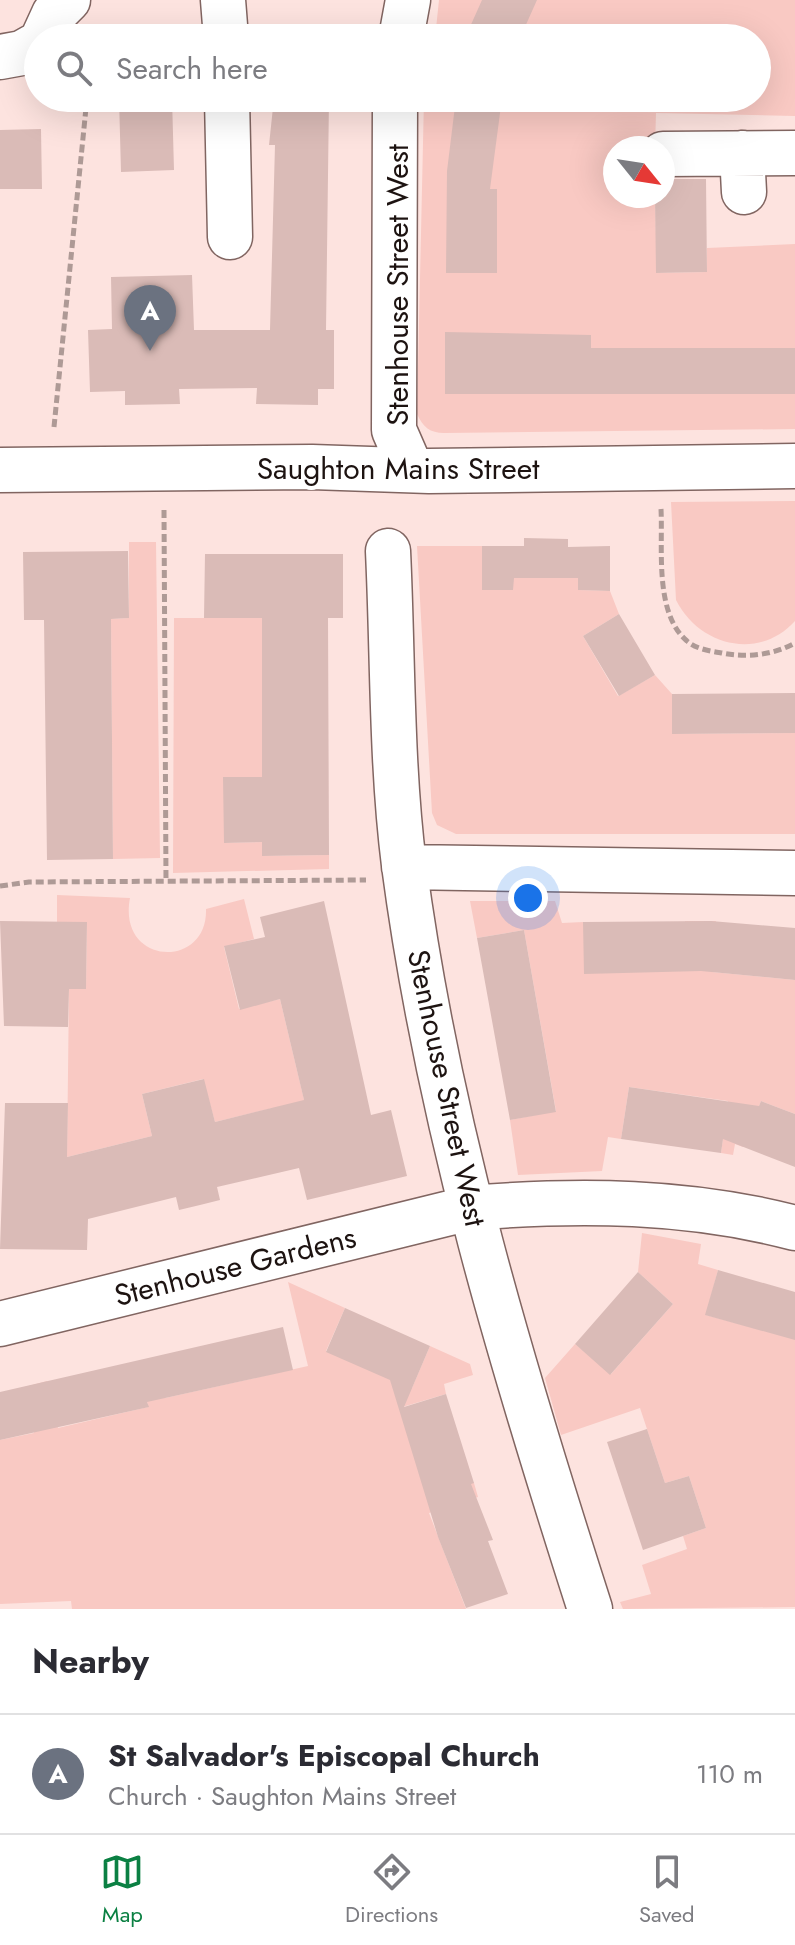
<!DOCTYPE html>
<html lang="en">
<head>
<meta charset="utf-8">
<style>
  :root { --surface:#fff; --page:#f7f7f7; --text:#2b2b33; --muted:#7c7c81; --line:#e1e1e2; --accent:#0b8043 }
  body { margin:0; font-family:Jost,sans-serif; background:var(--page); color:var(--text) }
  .compass { position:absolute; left:603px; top:136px; width:72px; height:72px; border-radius:50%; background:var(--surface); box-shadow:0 8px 32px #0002; rotate:120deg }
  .you { position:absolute; left:528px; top:898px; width:28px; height:28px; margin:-20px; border:6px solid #fff; border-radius:50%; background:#1a73e8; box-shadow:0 0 0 12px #1a73e833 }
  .badge { display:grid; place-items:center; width:52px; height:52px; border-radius:50%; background:var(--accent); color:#fff; font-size:26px; font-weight:700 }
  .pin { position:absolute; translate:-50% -66px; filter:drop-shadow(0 2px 4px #0008) }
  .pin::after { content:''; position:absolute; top:42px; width:28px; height:24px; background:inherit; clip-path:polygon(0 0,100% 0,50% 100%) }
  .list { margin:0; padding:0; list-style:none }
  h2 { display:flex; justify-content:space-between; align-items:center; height:104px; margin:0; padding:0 32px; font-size:34px }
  h2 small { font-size:26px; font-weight:400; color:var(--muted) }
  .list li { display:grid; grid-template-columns:52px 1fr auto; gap:24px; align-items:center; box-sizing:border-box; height:120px; padding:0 32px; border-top:2px solid var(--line) }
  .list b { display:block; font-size:30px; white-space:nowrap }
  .list p { margin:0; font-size:26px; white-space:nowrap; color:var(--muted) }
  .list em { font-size:26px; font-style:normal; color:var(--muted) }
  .icon { flex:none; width:44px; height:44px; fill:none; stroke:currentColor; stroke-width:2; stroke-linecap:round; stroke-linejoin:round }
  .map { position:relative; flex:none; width:795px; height:1609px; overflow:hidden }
  .search { position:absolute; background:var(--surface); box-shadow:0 8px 32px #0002; left:24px; right:24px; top:24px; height:88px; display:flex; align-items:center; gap:20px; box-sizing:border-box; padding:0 28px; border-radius:44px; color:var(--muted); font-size:30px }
  .sheet { height:224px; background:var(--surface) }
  nav { display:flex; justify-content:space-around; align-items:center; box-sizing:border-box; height:112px; border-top:2px solid var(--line); background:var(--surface); font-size:22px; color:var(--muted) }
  nav a { display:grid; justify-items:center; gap:4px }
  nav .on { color:var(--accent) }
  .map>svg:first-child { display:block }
  .green { fill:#f9c9c3 }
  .building { fill:#dabbb7 }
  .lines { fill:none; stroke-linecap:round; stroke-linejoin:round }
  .street-casing { stroke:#816561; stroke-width:47 }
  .path { stroke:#ae9a96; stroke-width:5; stroke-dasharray:8 4; stroke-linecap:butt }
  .street { stroke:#fff; stroke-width:44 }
  .labels { text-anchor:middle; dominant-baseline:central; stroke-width:8; stroke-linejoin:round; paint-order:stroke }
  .street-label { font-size:30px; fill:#1d1311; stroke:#fff }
</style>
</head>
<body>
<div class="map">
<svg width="795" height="1609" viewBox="0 0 795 1609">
  <rect width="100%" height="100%" fill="#fde3df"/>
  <path class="green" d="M 439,0 L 795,0 L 795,116 L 656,113 L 655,148 L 615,148 L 615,196 L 655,196 L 657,273 L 707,272 L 707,248 L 795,244 L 795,429 L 444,433 C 430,433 423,427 417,414 L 424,98 L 757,98 L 757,38 L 435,38 Z
    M 795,501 L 795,621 C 759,661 699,646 676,600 L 671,502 Z
    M 129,542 L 156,542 L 160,858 L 113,859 L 111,619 L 129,618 Z
    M 417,546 L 482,546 L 483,590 L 513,590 L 513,578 L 578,578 L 578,590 L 610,591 L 619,614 L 583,636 L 618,696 L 655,675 L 672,694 L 672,734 L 795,733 L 795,834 L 456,834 L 437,825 L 432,813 Z
    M 174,618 L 262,618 L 262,777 L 224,778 L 225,843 L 262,842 L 263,856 L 329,855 L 329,869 L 173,873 Z
    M 57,895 L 130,898 C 117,966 208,970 206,909 L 244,899 L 254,939 L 224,947 L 239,1009 L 280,999 L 311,1129 L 273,1108 L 215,1122 L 203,1079 L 142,1094 L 152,1136 L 67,1157 L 69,989 L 86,988 L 87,923 L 57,922 Z
    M 470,901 L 555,901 L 562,923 L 583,922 L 685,971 L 685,921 L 716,921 L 712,972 L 795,980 L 795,1114 L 761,1101 L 743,1147 L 735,1144 L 733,1155 L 721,1153 L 728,1101 L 629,1087 L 621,1139 L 608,1137 L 602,1171 L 518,1175 L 510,1120 L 556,1111 L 524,930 L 477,938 Z
    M 642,1233 L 701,1244 L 698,1264 L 718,1270 L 706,1315 L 795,1339 L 795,1607 L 623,1609 L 620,1602 L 651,1594 L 642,1565 L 687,1549 L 683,1536 L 706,1528 L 689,1476 L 665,1483 L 640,1408 L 561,1435 L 545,1378 L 575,1344 L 611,1374 L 673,1304 L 638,1272 Z
    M 288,1282 L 345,1308 L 326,1351 L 412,1388 L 430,1346 L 470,1364 L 473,1375 L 444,1384 L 446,1394 L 399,1408 L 474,1483 L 478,1497 L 429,1513 L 466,1609 L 72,1609 L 71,1601 L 0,1604 L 0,1440 L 34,1433 L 25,1387 L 47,1381 L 58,1428 L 148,1407 L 139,1361 L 165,1398 L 308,1366 Z"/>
  <path class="building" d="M 482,0 L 537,0 L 520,38 L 465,38 Z
    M 119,98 L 172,98 L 174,170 L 121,172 Z
    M 274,98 L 329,98 L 326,330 L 334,330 L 334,389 L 318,389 L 318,405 L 256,404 L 257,388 L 179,389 L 180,404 L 125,405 L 125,391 L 90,392 L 88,330 L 112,329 L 111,277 L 192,275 L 194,330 L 270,330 L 275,145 L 269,145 Z
    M 456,98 L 502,98 L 490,189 L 497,189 L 497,273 L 446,273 L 447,171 Z
    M 41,129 L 42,189 L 0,189 L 0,130 Z
    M 663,179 L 706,179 L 707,272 L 656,273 L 655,196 L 663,196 Z
    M 445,332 L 591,335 L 591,348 L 795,348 L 795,394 L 445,394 Z
    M 524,538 L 568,539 L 568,547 L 610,546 L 610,591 L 578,590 L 578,578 L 514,578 L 513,590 L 482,590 L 482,546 L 524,546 Z
    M 128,551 L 129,618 L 111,619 L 113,859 L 47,860 L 44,620 L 24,620 L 23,552 Z
    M 205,554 L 343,554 L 343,618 L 328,618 L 329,855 L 262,856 L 262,842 L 224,843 L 223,777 L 262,777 L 262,618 L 204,618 Z
    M 619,614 L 655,675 L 619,696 L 583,636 Z
    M 795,693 L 795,733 L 672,734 L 672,694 Z
    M 324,901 L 371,1115 L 391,1110 L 407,1176 L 307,1200 L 299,1168 L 217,1187 L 220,1200 L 200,1205 L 179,1210 L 176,1197 L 88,1219 L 87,1250 L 0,1249 L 5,1103 L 68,1103 L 67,1157 L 152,1136 L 142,1094 L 204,1079 L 215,1122 L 304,1100 L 280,999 L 240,1010 L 224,946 L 265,937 L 260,917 Z
    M 0,921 L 87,922 L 86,989 L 69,989 L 68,1027 L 4,1026 Z
    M 711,921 L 795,928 L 795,980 L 701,971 L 584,974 L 583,922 Z
    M 524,930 L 556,1112 L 510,1120 L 477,938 Z
    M 629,1087 L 759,1106 L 761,1101 L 795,1114 L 795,1167 L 723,1139 L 721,1153 L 621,1139 Z
    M 718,1270 L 795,1292 L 795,1340 L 705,1315 Z
    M 638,1272 L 673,1304 L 610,1375 L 575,1344 Z
    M 345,1308 L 430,1346 L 404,1407 L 446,1394 L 474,1483 L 471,1484 L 493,1540 L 488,1541 L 508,1594 L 466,1608 L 438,1537 L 390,1380 L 326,1352 Z
    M 283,1327 L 293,1370 L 147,1402 L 149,1407 L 0,1440 L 0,1392 Z
    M 647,1429 L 665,1483 L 689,1476 L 706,1528 L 643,1550 L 607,1442 Z"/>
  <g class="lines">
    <defs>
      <path id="street" d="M 223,0 L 226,38
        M 43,38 L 54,14 L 68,0
        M 401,38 L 408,0
        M 0,57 L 22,53 L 38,44
        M 227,98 L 230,237
        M 395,98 L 394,430 L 411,469
        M 742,153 L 744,192
        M 663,154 L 795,153
        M 0,470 L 312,467 L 429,471 L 795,466
        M 388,551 C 393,655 391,762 404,865 C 438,1122 511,1363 590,1609
        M 404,867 L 795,873
        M 0,1324 L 470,1208 C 579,1199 689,1200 795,1228"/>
    </defs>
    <use href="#street" class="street-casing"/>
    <path class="path" d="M 54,427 L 87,98
      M 661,509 C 663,548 654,613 687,641 C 696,649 710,651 722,653 C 747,658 773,655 795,643
      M 164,510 L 166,881
      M 0,886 L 29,882 L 366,880"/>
    <use href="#street" class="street"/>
  </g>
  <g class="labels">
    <g class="street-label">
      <text transform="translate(397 285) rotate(-90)">Stenhouse Street West</text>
      <text x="398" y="468">Saughton Mains Street</text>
      <text transform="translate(447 1088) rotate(78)">Stenhouse Street West</text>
      <text transform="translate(235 1266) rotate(-14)">Stenhouse Gardens</text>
    </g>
  </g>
</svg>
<svg class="compass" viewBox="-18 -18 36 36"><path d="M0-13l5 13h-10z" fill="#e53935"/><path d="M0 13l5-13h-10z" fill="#7c7c81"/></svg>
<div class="you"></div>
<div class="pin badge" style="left:150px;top:351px;background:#6b7280">A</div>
<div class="search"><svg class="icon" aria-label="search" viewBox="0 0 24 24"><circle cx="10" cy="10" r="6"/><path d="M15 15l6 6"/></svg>Search here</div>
</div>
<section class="sheet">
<h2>Nearby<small></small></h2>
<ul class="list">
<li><span class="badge" style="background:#6b7280">A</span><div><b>St Salvador's Episcopal Church</b><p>Church · Saughton Mains Street</p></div><em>110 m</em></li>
</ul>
</section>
<nav>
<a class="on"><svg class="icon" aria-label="map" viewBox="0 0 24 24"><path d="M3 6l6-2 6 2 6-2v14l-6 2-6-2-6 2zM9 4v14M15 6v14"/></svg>Map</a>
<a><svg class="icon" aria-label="directions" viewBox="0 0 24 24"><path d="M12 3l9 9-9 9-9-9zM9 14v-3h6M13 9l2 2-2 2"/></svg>Directions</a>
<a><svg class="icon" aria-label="saved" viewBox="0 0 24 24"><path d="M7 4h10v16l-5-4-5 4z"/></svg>Saved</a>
</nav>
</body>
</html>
